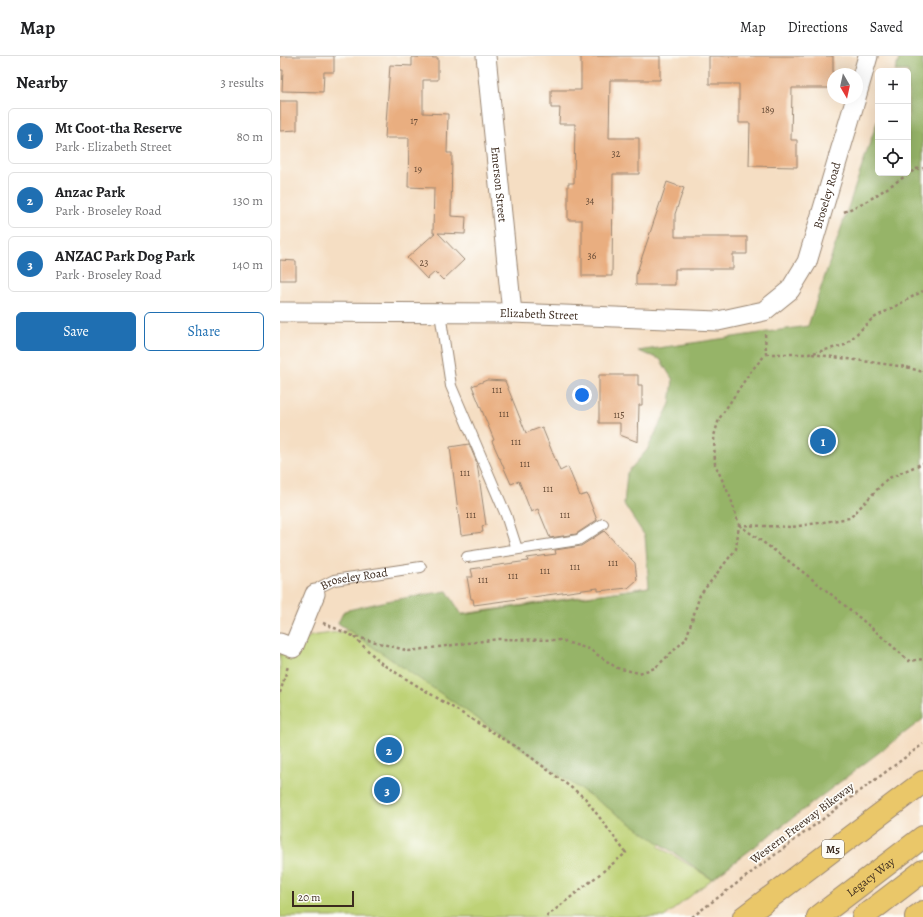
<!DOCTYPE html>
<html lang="en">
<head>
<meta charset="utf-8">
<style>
  :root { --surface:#fff; --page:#f6f6f6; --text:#202124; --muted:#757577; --line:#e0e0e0; --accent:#1f6fb2 }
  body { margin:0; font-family:Alegreya,serif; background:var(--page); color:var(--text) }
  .controls { position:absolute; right:12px; top:12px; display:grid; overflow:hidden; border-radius:6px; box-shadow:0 4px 16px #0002 }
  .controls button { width:36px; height:36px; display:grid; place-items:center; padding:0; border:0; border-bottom:1px solid var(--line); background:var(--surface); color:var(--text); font:20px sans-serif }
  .compass { position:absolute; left:547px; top:12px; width:36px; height:36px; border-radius:50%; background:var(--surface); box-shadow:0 4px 16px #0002; rotate:171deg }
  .scale { position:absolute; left:12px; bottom:10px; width:62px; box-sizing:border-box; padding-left:4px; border:2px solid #3b2a1e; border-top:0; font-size:11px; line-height:14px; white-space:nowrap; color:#3b2a1e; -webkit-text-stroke:3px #fdfcf7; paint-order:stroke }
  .you { position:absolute; left:302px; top:339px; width:14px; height:14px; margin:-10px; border:3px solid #fff; border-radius:50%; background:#1a73e8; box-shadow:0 0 0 6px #1a73e833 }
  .badge { display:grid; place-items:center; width:26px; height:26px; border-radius:50%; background:var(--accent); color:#fff; font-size:13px; font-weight:700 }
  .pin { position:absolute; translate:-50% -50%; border:2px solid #fff; box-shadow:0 1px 4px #0006 }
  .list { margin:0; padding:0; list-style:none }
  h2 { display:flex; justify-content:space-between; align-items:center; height:52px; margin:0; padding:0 16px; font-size:17px }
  h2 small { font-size:13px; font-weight:400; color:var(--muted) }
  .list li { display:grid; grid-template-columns:26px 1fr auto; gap:12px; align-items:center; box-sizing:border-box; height:56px; margin:0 8px 8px; padding:0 8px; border:1px solid var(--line); border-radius:6px }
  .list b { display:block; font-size:15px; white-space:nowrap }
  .list p { margin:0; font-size:13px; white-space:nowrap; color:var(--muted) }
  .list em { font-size:13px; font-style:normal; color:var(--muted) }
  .actions { display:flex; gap:8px; padding:12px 16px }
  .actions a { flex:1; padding:9px 0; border:1px solid var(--accent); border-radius:6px; text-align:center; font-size:14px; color:var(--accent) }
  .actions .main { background:var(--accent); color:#fff }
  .icon { flex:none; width:22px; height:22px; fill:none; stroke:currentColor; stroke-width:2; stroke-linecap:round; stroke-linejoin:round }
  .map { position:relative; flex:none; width:643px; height:861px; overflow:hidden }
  header { display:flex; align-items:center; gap:24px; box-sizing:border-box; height:56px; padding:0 20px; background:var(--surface); border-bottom:1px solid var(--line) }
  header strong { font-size:19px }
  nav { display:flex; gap:22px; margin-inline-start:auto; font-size:14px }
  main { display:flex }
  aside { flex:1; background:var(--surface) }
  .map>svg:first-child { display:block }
  .green { fill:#bed276; stroke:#7c7e4a }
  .forest { fill:#96b467; stroke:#686f42 }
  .building { fill:#e9ae80 }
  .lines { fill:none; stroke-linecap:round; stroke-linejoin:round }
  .service-casing { stroke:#988470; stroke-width:12 }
  .minor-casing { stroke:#988470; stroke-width:21 }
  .motorway-casing { stroke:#988470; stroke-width:24 }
  .path { stroke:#988470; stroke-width:2.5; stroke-dasharray:3 3; stroke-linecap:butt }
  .service { stroke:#fff; stroke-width:10 }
  .minor { stroke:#fff; stroke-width:19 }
  .motorway { stroke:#eac769; stroke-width:22 }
  .labels { text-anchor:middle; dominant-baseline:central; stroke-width:3.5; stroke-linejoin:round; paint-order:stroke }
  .number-label { font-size:10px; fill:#664b36 }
  .shield { fill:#fdfcf7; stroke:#75695f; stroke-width:1 }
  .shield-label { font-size:11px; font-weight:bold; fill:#3b2a1e }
  .street-label { font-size:12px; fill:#3b2a1e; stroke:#fdfcf7 }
</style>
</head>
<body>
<header>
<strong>Map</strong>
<nav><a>Map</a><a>Directions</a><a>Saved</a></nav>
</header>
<main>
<aside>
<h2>Nearby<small>3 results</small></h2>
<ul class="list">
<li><span class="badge">1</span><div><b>Mt Coot-tha Reserve</b><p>Park · Elizabeth Street</p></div><em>80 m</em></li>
<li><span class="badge">2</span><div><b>Anzac Park</b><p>Park · Broseley Road</p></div><em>130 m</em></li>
<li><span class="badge">3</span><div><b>ANZAC Park Dog Park</b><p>Park · Broseley Road</p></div><em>140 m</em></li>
</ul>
<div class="actions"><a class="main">Save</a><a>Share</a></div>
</aside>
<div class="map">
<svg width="643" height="861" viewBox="0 0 643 861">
  <rect width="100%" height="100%" fill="#fdfcf7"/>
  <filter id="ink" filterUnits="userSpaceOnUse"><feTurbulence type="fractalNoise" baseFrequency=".025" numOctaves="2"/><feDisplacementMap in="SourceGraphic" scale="8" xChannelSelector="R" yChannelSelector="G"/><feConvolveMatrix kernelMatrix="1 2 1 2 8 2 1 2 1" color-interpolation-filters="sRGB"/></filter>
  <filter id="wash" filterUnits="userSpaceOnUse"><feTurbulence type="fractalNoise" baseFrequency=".012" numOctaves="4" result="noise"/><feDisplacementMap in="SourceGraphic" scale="16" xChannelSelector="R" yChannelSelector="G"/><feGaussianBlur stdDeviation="0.9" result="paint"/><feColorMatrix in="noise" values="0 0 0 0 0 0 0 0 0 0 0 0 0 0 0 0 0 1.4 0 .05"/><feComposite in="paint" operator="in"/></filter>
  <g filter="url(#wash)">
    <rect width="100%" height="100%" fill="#f5dec3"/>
    <path class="green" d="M 628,117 L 643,589 L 378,790 L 432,823 L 384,861 L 0,861 L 0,598 L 31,580 L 369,531 L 580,232 Z"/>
    <path class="forest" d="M 620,0 L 643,0 L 643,663 L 432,823 L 58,567 L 64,555 L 107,545 L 167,535 L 182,559 L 369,531 L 365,480 L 344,448 L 347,417 L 367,394 L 390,348 L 393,324 L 380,303 L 358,295 L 528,270 L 598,63 L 598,117 L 628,117 L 628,15 L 615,15 Z"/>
    <g id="blocks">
      <path class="building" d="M 0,0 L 54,0 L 54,16 L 44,16 L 43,36 L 2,35 L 3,14 L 0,14 Z
        M 301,0 L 380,0 L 380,24 L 330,24 L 329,82 L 359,82 L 359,118 L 333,118 L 332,220 L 302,220 L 302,164 L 288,164 L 288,127 L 294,127 L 295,68 L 279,68 L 280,52 L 271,52 L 271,34 L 301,34 Z
        M 429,0 L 553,0 L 553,32 L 512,32 L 511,84 L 517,84 L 517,111 L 469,110 L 470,67 L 459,67 L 459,28 L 429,28 Z
        M 132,1 L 158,2 L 158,24 L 143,24 L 143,57 L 168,58 L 167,97 L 172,97 L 171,160 L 186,161 L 185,178 L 158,177 L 184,204 L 163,224 L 155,216 L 147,223 L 127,202 L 155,177 L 153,177 L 154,132 L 128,131 L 129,82 L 105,82 L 110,9 L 132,10 Z
        M 0,45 L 17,45 L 17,74 L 0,75 Z
        M 387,126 L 404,132 L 395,158 L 395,181 L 467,181 L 467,198 L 453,198 L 453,213 L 395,213 L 395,229 L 356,229 L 356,219 Z
        M 0,204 L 16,205 L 16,224 L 0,224 Z
        M 319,319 L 358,319 L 358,329 L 362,329 L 362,349 L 359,349 L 358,386 L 340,379 L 340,367 L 319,367 Z
        M 207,324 L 225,325 L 246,377 L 262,371 L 280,415 L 288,411 L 300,440 L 307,438 L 317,464 L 296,478 L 270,482 L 258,453 L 251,456 L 239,425 L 231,428 L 212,385 L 214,384 L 192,330 Z
        M 189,388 L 197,407 L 206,469 L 202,470 L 203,476 L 181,479 L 170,391 Z
        M 324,475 L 355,507 L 357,524 L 348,532 L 318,535 L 318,532 L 194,549 L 193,543 L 191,543 L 187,521 L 193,521 L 191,513 L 248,505 L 247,502 L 276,498 L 275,494 L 301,490 Z"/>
    </g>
  </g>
  <g filter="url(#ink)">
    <use href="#blocks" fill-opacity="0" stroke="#988470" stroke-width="1"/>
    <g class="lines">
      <defs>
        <g id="service">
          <path d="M 160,257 L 171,330 L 226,459 L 237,493"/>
          <path d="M 187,501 L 298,484 L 323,468"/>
          <path id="s1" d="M 35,538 L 40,531 L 54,524 L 141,511"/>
        </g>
        <g id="minor">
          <path id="s2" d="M 206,0 L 232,257"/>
          <path d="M 577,38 L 588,0"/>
          <path id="s3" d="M 0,256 L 232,257 L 438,265 L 484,255 L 510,234 L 527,206 L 576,42"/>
          <path d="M 0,587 L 13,592 L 35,538"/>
        </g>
        <g id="motorway">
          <path d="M 464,861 L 643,726"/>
          <path id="s4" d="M 538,861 L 643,781"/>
          <path d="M 583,861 L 643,815"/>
          <path d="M 636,861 L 643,856"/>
        </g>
      </defs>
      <use href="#service" class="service-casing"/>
      <use href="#minor" class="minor-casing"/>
      <use href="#motorway" class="motorway-casing"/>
      <path class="path" d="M 564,156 L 589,144 L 636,113 L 643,112
        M 486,298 L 529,298 L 565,289 L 592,263 L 643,235
        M 532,298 L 626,311 L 643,316
        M 459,469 C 519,511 575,556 629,605 L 643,603
        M 459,469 L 512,471 L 570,462 L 607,423 L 643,407
        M 43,567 L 73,580 L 129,595 L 218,583 L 279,584 L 309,593 L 337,612 L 359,617 L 375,612 L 406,583 L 420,539 L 456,493 L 459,469 L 451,443 L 435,408 L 434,380 L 439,363 L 471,315 L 486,298 L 485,276
        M 74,581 L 102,608 L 240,693 L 305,742 L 346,797 L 266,861
        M 0,637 L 8,610
        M 412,861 L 643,688"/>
      <use href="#service" class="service"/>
      <use href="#minor" class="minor"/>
      <use href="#motorway" class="motorway"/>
    </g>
  </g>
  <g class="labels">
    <g class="number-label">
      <text x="488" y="53">189</text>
      <text x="134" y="64">17</text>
      <text x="336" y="97">32</text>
      <text x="138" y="112">19</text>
      <text x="310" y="144">34</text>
      <text x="312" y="199">36</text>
      <text x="144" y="206">23</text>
      <text x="217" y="333">111</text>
      <text x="224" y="357">111</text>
      <text x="339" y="358">115</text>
      <text x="236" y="385">111</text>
      <text x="245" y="407">111</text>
      <text x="185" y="416">111</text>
      <text x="268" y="432">111</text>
      <text x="191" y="458">111</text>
      <text x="285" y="458">111</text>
      <text x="333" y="506">111</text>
      <text x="295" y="510">111</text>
      <text x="265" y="514">111</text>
      <text x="233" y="519">111</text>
      <text x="203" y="523">111</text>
    </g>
    <rect class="shield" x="542" y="784" width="22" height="18" rx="3"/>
    <g class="shield-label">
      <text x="553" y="793">M5</text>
    </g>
    <g class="street-label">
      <text stroke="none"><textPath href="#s2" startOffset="129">Emerson Street</textPath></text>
      <text stroke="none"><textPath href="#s3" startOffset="621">Broseley Road</textPath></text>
      <text stroke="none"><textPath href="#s3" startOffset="259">Elizabeth Street</textPath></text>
      <text stroke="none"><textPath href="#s1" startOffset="44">Broseley Road</textPath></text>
      <text transform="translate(522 767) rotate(-37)">Western Freeway Bikeway</text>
      <text stroke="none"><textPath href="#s4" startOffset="66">Legacy Way</textPath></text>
    </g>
  </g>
</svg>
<div class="controls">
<button>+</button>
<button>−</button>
<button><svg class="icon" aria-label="locate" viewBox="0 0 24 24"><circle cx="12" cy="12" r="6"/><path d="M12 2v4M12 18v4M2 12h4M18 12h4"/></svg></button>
</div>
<svg class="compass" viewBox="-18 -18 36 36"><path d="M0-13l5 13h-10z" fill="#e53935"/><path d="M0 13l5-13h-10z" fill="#757577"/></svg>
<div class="scale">20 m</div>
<div class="you"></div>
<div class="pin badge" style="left:543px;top:385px">1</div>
<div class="pin badge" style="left:109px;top:694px">2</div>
<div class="pin badge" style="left:107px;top:734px">3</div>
</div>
</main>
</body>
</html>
